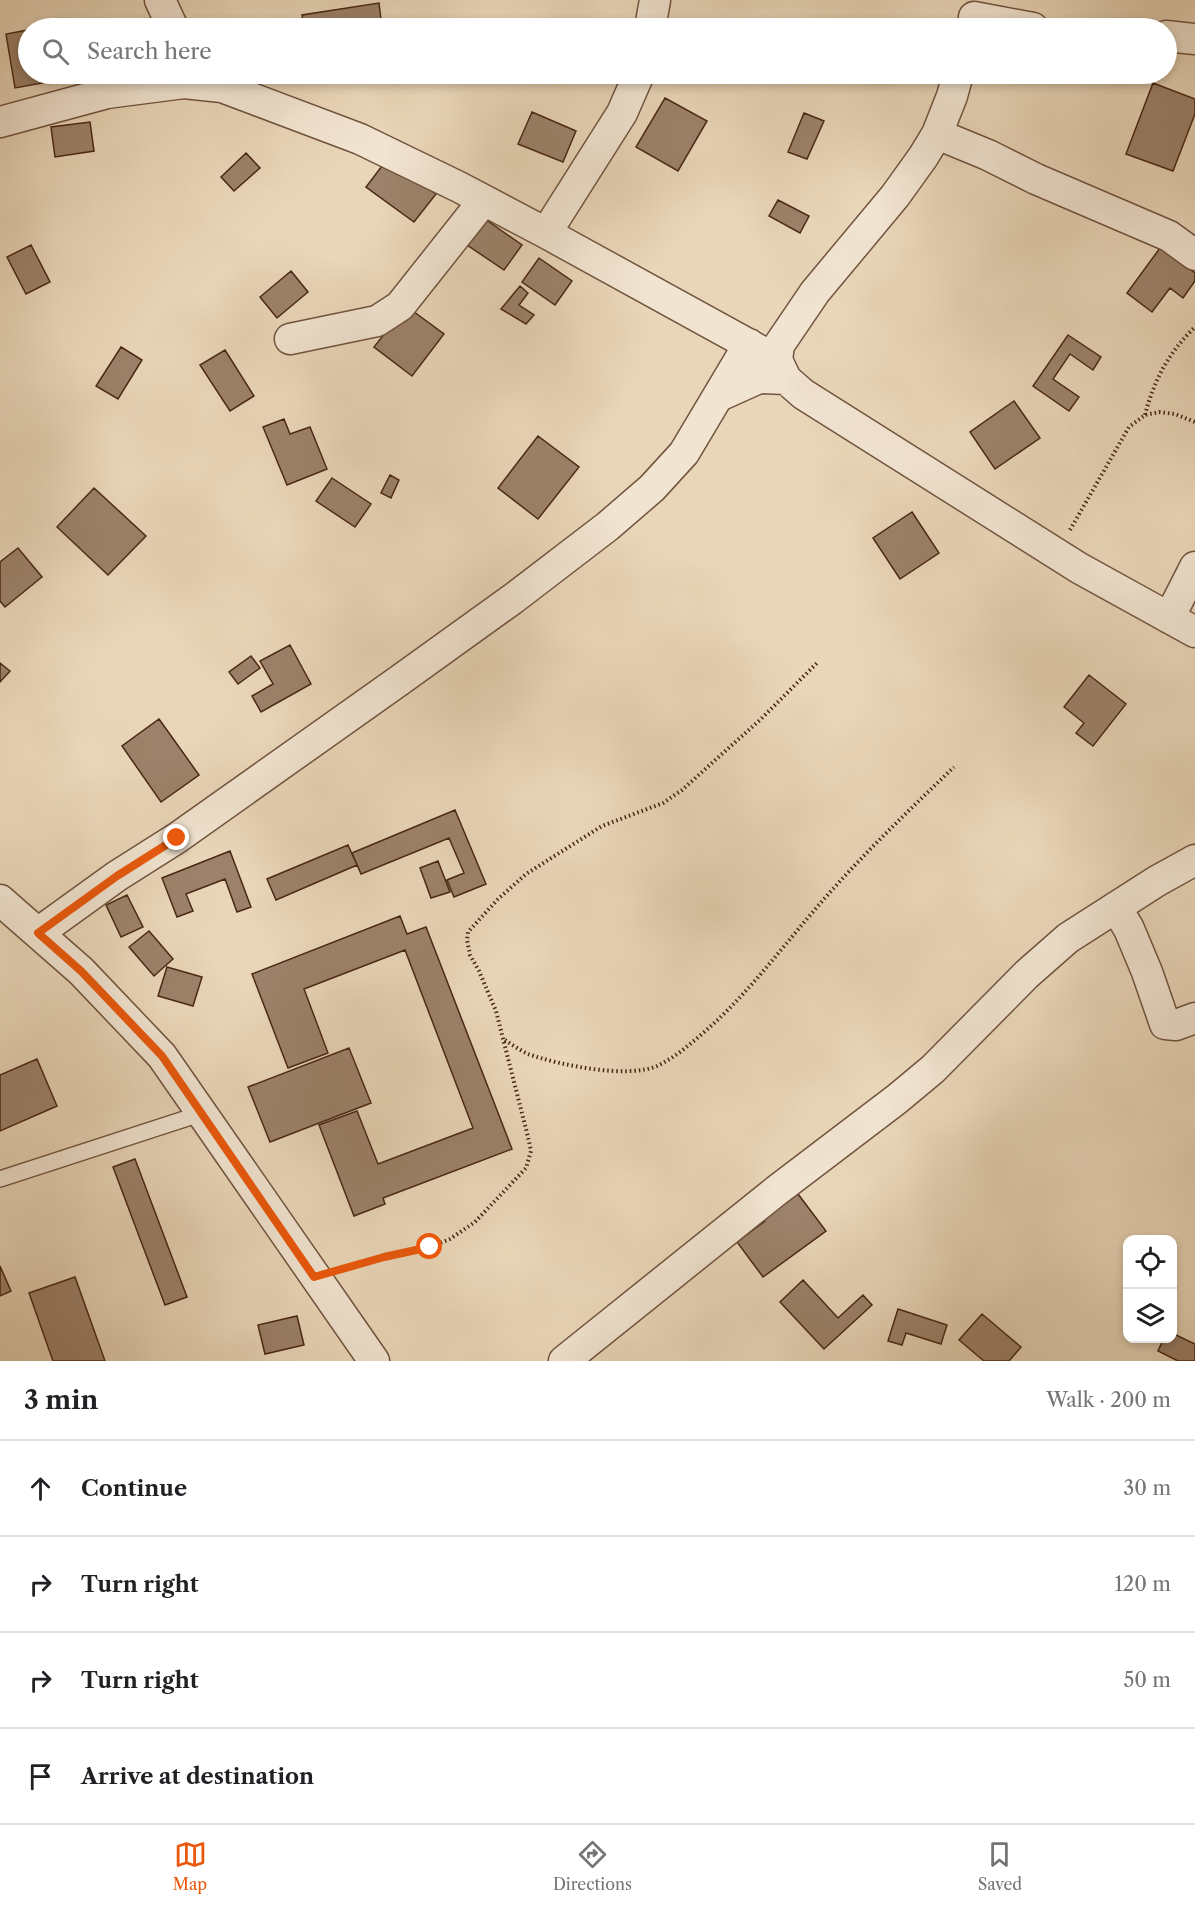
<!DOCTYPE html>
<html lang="en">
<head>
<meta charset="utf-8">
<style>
  :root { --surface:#fff; --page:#f2f2f2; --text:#202124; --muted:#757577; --line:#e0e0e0; --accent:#ea580c }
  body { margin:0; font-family:"Libre Caslon Text",serif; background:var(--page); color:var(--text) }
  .controls { position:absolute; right:18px; bottom:18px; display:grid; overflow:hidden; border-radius:12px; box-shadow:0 3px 9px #0003 }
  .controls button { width:54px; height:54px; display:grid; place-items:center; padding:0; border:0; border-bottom:2px solid var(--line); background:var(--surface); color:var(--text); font:30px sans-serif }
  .stop { position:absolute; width:18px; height:18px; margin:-14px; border:4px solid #ea580c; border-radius:50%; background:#fff }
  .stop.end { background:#ea580c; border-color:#fff; box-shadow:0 2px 6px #0008 }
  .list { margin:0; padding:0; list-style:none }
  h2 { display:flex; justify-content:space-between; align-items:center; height:78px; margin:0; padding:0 24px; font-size:26px }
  h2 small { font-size:20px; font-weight:400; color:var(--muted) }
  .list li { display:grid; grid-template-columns:39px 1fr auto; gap:18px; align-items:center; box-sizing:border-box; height:96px; padding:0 24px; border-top:2px solid var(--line) }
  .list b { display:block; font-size:22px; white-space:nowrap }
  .list em { font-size:20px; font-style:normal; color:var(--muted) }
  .icon { flex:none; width:33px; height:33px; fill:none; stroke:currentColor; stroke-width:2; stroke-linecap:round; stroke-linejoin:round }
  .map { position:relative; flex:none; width:1195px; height:1361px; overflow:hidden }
  .search { position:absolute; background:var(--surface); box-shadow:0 3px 9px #0003; left:18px; right:18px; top:18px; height:66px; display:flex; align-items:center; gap:15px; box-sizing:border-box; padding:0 21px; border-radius:33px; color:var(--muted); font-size:22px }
  .sheet { height:462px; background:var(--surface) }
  nav { display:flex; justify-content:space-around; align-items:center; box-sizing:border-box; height:84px; border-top:2px solid var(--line); background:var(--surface); font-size:16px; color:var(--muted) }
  nav a { display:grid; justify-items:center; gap:3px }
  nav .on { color:var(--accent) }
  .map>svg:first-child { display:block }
  .building { fill:#9c826a; stroke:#492715; stroke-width:1.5 }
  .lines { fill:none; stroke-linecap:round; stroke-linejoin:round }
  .lane-casing { stroke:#71533e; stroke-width:18 }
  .street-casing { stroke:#71533e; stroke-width:33 }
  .path { stroke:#492715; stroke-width:4; stroke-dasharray:1.5 3; stroke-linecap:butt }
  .lane { stroke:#f1e4d1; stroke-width:15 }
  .street { stroke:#f1e4d1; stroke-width:30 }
  .route { stroke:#ea580c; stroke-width:8 }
</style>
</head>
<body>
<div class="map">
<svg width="1195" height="1361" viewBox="0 0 1195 1361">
  <rect width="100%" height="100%" fill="#e9d6b8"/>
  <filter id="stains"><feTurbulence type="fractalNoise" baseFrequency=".00333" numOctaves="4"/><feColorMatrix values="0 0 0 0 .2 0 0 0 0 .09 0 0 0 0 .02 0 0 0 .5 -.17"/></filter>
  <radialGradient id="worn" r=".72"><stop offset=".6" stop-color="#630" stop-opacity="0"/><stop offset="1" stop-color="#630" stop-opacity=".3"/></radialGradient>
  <path class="building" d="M 379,3 L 382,28 L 304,28 L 302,15 Z
    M 28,30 L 28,74 L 64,74 L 65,79 L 15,88 L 6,34 Z
    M 889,74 L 928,74 L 928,75 L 890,80 Z
    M 1153,83 L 1195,99 L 1195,114 L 1173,171 L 1126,154 Z
    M 665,98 L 707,121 L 678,171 L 636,147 Z
    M 532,112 L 576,131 L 563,162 L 518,144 Z
    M 804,113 L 824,121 L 807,159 L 788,152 Z
    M 90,122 L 94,151 L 55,157 L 51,127 Z
    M 246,153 L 260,168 L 234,191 L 221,177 Z
    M 388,158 L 436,194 L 414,222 L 366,187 Z
    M 778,200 L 809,216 L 800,233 L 769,216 Z
    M 485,219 L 522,245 L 504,270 L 467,245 Z
    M 31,245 L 50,282 L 26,294 L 7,257 Z
    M 1160,248 L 1195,273 L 1195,281 L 1183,298 L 1170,288 L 1152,312 L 1127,293 Z
    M 539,258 L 572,281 L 555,305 L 522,282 Z
    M 291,271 L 308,292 L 277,318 L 260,297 Z
    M 520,286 L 528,293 L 519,305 L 534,315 L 526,324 L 501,309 Z
    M 406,306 L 444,334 L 412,376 L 374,347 Z
    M 1068,335 L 1101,357 L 1093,370 L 1070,354 L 1053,379 L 1079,397 L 1069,411 L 1033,386 Z
    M 121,347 L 142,360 L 118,399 L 96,386 Z
    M 225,350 L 254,396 L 230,411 L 200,365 Z
    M 1014,401 L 1040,438 L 995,469 L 970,432 Z
    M 284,419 L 290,434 L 310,427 L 327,469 L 287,485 L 263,427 Z
    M 538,436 L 579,467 L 538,519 L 498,488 Z
    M 390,475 L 399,480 L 391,498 L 381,493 Z
    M 332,478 L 371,504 L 355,527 L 316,501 Z
    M 94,488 L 146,536 L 108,575 L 57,527 Z
    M 912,512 L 939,553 L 900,579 L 873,538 Z
    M 18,548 L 42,577 L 5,607 L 0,601 L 0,562 Z
    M 290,645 L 311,684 L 261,712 L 252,696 L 273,684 L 260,661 Z
    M 251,656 L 260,668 L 238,684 L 229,672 Z
    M 0,663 L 10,671 L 0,682 Z
    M 1089,675 L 1126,704 L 1093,746 L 1076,733 L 1084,723 L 1064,707 Z
    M 159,719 L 199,775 L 161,802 L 122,746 Z
    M 455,810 L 486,884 L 454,897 L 447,880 L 464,873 L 449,838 L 361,874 L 352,853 Z
    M 348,845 L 357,865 L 276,900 L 267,879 Z
    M 230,851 L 251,907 L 237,912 L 225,879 L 186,894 L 193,911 L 177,917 L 162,878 Z
    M 438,861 L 450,892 L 431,898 L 420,868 Z
    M 127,895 L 143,927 L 121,937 L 106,905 Z
    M 400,916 L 407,934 L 426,927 L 512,1149 L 383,1198 L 385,1204 L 354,1216 L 319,1125 L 357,1111 L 378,1164 L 473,1128 L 405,950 L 304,989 L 328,1053 L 288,1068 L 252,974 Z
    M 149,931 L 173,959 L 154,976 L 129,947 Z
    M 167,967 L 202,977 L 193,1006 L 158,996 Z
    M 349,1048 L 371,1103 L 270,1142 L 248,1087 Z
    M 37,1059 L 57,1106 L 0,1131 L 0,1075 Z
    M 135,1159 L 187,1297 L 165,1305 L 113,1167 Z
    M 792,1186 L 826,1231 L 763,1277 L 737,1242 L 765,1221 L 757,1211 Z
    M 0,1266 L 11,1291 L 0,1296 Z
    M 75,1277 L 105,1361 L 53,1361 L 29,1293 Z
    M 803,1280 L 838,1318 L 863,1295 L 872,1305 L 824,1349 L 780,1302 Z
    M 898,1309 L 947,1325 L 941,1344 L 906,1333 L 902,1345 L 888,1341 Z
    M 982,1314 L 1021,1347 L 1009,1361 L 984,1361 L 959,1340 Z
    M 297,1316 L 304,1345 L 265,1354 L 258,1325 Z
    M 1172,1333 L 1195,1344 L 1195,1361 L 1178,1361 L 1158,1351 L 1164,1338 L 1172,1338 Z"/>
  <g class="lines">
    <defs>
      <path id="lane" d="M 0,1179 L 203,1113"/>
      <path id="street" d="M 160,0 L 173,28
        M 974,17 L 1033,28
        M 650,28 L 655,0
        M 1166,36 L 1195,39
        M 958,74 L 952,96 L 937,134 L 923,157 L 895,196 L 815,292 L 779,345 L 777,360 L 786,379 L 803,394 L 1079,568 L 1195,632
        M 0,122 L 107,93 L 184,83 L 222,87 L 360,139 L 459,187 L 546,233 L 777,360
        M 937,134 L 988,155 L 1036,179 L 1169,236 L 1195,255
        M 546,233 L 622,113 L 639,74
        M 290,339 L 377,321 L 400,306 L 484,200
        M 719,396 L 759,378 L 786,379
        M 1169,618 L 1195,567
        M 0,900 L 81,971 L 162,1056 L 374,1361
        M 1116,907 L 1129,929 L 1147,972 L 1165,1024 L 1176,1025 L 1195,1018
        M 38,933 L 117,876 L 177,838 L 400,680 L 514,598 L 608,526 L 652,488 L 684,453 L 749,344
        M 564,1361 L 776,1191 L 897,1099 L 933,1069 L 1027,974 L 1068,938 L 1157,881 L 1195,860"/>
    </defs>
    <use href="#lane" class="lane-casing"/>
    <use href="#street" class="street-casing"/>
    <path class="path" d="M 1145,415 C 1154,380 1169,352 1195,327
      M 1070,530 L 1129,427 L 1145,415 L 1159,412 L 1175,414 L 1195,422
      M 505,1040 C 512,1045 520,1050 528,1054 C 559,1065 627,1079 657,1066 C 674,1058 688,1046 702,1034 C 744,998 776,955 812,913 C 856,861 905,814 954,767
      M 341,1270 L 384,1257 L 430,1247 L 450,1239 L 475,1222 L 526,1168 L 531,1151 L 528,1137 L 496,1011 L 479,971 L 470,955 L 467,940 L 468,932 L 498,899 L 526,874 L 602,826 L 663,803 L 682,790 L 761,719 L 818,662"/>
    <use href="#lane" class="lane"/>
    <use href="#street" class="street"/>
  </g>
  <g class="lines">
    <path class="route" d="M 177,838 L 117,876 L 38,933 L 81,971 L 162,1056 L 314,1277 L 384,1257 L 430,1247"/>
  </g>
  <rect width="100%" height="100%" filter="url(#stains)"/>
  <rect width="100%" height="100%" fill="url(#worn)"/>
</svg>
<div class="controls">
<button><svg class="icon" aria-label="locate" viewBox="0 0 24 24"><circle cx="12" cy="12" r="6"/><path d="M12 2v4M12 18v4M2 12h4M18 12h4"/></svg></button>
<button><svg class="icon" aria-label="layers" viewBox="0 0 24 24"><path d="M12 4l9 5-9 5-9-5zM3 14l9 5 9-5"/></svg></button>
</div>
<div class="stop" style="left:430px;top:1247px"></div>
<div class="stop end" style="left:177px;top:838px"></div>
<div class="search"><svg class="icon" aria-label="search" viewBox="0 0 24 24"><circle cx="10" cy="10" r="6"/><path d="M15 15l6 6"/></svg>Search here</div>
</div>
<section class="sheet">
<h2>3 min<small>Walk · 200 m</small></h2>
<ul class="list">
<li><svg class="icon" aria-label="ahead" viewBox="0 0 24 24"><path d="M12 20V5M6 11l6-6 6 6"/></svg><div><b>Continue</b></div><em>30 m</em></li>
<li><svg class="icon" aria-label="right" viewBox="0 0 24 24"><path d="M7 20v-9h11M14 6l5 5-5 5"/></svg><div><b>Turn right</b></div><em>120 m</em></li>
<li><svg class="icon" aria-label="right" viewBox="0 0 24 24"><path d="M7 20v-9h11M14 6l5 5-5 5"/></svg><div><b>Turn right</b></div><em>50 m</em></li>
<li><svg class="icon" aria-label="arrive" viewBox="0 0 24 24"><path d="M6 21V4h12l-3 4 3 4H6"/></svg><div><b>Arrive at destination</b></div></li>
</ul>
</section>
<nav>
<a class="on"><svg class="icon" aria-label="map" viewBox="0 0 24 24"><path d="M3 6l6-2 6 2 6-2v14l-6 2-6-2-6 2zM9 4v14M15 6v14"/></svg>Map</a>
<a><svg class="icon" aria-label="directions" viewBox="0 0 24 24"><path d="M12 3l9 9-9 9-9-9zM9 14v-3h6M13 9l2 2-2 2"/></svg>Directions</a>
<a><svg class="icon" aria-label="saved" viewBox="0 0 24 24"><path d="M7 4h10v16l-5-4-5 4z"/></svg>Saved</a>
</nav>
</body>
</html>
